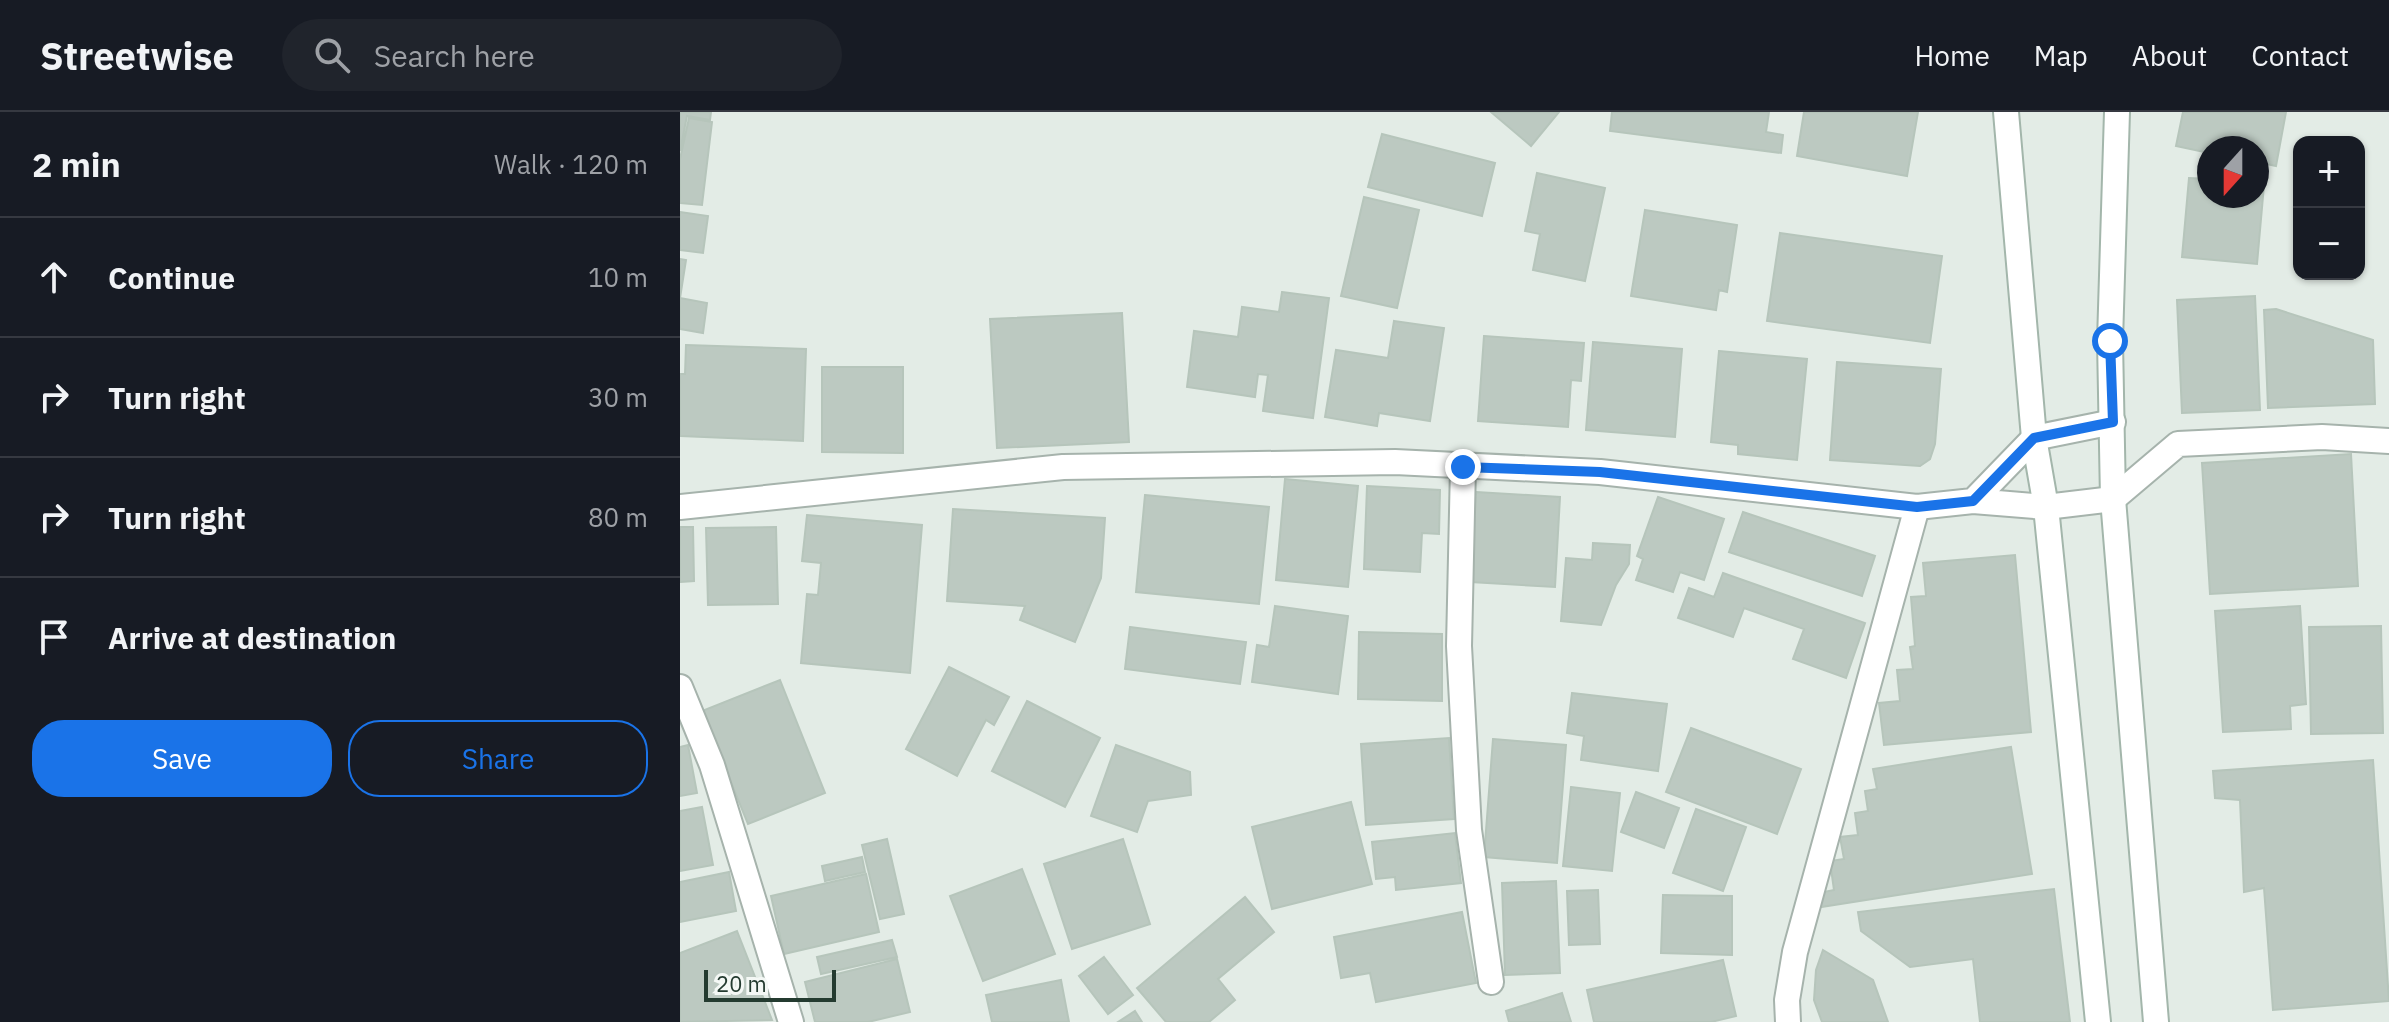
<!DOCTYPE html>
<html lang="en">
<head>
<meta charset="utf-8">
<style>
  :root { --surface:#171b24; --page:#20242c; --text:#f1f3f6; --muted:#9ea1a6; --line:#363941; --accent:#1a73e8 }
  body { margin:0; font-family:"IBM Plex Sans",sans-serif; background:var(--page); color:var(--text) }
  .controls { position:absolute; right:24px; top:24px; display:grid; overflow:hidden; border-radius:16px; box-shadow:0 2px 6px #0004 }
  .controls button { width:72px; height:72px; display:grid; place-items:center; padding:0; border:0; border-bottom:2px solid var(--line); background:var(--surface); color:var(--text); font:40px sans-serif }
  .compass { position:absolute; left:1517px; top:24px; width:72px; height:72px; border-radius:50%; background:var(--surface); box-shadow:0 2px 6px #0004; rotate:201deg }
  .scale { position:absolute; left:24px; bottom:20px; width:132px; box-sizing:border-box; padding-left:8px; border:4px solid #243b30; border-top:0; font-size:22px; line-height:28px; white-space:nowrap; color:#243b30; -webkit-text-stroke:6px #f4f8f5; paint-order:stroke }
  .stop { position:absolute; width:24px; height:24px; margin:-18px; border:6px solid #1a73e8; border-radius:50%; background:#fff }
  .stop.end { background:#1a73e8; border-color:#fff; box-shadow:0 2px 8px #0008 }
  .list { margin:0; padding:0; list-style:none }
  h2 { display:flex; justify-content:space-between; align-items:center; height:104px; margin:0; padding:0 32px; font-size:34px }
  h2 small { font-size:26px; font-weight:400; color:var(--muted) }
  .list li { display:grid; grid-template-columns:52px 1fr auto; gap:24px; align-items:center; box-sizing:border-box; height:120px; padding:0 32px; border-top:2px solid var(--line) }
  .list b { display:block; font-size:30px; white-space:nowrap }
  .list em { font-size:26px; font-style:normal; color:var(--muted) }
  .actions { display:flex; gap:16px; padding:24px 32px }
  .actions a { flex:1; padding:18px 0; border:2px solid var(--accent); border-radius:32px; text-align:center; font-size:28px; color:var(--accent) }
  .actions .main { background:var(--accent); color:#fff }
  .icon { flex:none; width:44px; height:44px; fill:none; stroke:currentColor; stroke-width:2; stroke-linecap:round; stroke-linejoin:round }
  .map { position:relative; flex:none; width:1709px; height:910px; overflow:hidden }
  header { display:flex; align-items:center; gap:48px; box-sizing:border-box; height:112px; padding:0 40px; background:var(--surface); border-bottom:2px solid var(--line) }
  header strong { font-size:38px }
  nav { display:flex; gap:44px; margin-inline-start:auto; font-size:28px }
  .search { width:560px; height:72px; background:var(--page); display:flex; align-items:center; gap:20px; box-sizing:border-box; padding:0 28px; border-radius:44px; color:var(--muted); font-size:30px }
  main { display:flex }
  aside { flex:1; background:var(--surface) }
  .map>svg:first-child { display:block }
  .building { fill:#bcc9c1; stroke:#b6c5bb; stroke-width:2 }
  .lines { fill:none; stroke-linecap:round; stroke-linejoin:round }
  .minor-casing { stroke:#a6b3ac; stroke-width:28 }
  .tertiary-casing { stroke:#a6b3ac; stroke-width:28 }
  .secondary-casing { stroke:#a3b6ab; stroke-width:28 }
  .minor { stroke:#fff; stroke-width:24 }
  .tertiary { stroke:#fff; stroke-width:24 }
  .secondary { stroke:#fff; stroke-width:24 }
  .route { stroke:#1a73e8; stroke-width:10 }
</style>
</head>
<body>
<header>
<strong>Streetwise</strong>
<div class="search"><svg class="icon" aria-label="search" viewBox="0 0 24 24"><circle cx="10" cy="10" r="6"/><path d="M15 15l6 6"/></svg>Search here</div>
<nav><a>Home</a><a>Map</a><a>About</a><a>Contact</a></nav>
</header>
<main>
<aside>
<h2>2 min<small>Walk · 120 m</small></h2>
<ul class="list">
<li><svg class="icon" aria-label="ahead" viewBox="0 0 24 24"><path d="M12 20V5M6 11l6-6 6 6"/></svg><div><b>Continue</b></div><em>10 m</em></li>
<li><svg class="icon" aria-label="right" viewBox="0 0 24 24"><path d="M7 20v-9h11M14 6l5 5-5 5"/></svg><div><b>Turn right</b></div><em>30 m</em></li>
<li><svg class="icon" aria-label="right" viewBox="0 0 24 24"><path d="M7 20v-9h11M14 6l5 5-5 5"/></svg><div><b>Turn right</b></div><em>80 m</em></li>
<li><svg class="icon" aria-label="arrive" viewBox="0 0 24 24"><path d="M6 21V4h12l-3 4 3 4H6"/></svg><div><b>Arrive at destination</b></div></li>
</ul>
<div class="actions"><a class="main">Save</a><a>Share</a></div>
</aside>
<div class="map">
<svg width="1709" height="910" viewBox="0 0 1709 910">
  <rect width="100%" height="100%" fill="#e3ece6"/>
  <path class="building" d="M 0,0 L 31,0 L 30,8 L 7,4 L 0,39 Z
    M 811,0 L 879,0 L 851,34 Z
    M 932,0 L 1089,0 L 1086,20 L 1103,23 L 1101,41 L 930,19 Z
    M 1124,0 L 1238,0 L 1227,64 L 1117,44 Z
    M 1503,0 L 1606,0 L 1596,54 L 1577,50 L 1577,36 L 1529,36 L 1529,41 L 1496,34 Z
    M 9,6 L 32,10 L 22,93 L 0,91 L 0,47 Z
    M 702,22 L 815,51 L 802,104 L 688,75 Z
    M 857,61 L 925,76 L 905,169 L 853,158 L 860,122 L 845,119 Z
    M 1509,66 L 1529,67 L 1529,84 L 1577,84 L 1577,72 L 1584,73 L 1577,152 L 1502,145 Z
    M 684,85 L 739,98 L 717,196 L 661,184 Z
    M 965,98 L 1057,113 L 1047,180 L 1039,178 L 1036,198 L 951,184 Z
    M 0,100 L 28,104 L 23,141 L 0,138 Z
    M 1100,121 L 1262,144 L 1250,231 L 1087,209 Z
    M 0,147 L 6,148 L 0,186 L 27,191 L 23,221 L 0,217 Z
    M 602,180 L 649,186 L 633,306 L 583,299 L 588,263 L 578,262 L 575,285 L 507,275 L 514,219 L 558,225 L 562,195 L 599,200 Z
    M 1575,184 L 1580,298 L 1502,301 L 1497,188 Z
    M 1596,197 L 1693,228 L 1695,292 L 1588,296 L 1584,198 Z
    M 442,201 L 449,330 L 317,336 L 310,207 Z
    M 714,209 L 764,216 L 750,309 L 699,301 L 697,314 L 645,305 L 656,238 L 708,246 Z
    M 804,224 L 904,231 L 901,269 L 891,268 L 888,315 L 798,309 Z
    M 913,230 L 1002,237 L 995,325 L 906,318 Z
    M 6,233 L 126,237 L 123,329 L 0,324 L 0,262 L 5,262 Z
    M 1039,239 L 1127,247 L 1117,348 L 1058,342 L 1058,333 L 1031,330 Z
    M 1157,250 L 1261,257 L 1255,332 L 1250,347 L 1240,354 L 1150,348 Z
    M 142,255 L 223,255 L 223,341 L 142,340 Z
    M 1671,342 L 1678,474 L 1530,482 L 1522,351 Z
    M 605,367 L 678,374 L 668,475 L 596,468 Z
    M 687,374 L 760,378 L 759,422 L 742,421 L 740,460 L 684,457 Z
    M 796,380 L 880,385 L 875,475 L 791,470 Z
    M 465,383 L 589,395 L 579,492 L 456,480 Z
    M 978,385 L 1044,407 L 1024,468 L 1000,460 L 993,480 L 956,468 L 963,447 L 957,444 Z
    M 273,397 L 425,406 L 421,466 L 395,530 L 340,508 L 345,494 L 267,489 Z
    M 1063,400 L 1195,444 L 1182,484 L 1049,440 Z
    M 127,403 L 242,413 L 230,561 L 121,551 L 127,482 L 138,483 L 141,451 L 122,449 Z
    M 0,415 L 13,415 L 14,469 L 0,470 Z
    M 96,415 L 98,492 L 28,493 L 26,416 Z
    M 913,431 L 950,433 L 949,452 L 936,473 L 921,513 L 881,509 L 886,446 L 912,448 Z
    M 1335,443 L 1351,620 L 1204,633 L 1199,591 L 1220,589 L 1217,558 L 1233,557 L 1230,535 L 1235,534 L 1231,485 L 1246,484 L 1243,451 Z
    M 1043,461 L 1185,511 L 1166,566 L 1113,547 L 1124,517 L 1064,496 L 1053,525 L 998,506 L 1009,476 L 1034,485 Z
    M 595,494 L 668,504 L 658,582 L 572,570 L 577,533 L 589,535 Z
    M 1620,494 L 1626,592 L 1610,594 L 1611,617 L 1543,620 L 1535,499 Z
    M 1701,514 L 1703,621 L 1631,622 L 1629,515 Z
    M 450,515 L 566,530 L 560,572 L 445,557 Z
    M 679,520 L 762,522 L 762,589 L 678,587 Z
    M 269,555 L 329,585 L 314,613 L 306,608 L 277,664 L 226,637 Z
    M 100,568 L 145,681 L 68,712 L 22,599 Z
    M 892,581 L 987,592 L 978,659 L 901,648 L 904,624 L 887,621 Z
    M 347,589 L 420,626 L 385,695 L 312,659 Z
    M 1011,616 L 1121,657 L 1097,722 L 986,680 Z
    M 769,626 L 774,707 L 686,713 L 681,632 Z
    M 813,627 L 886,633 L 877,751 L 804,745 Z
    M 8,633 L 17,681 L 0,684 L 0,635 Z
    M 436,633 L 510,660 L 511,683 L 468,689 L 457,720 L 411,704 Z
    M 1331,635 L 1352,762 L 1141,795 L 1139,781 L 1154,778 L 1150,749 L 1164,747 L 1160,725 L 1178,723 L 1175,701 L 1188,699 L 1185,679 L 1197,677 L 1193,657 Z
    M 1693,648 L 1709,889 L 1593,898 L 1584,776 L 1564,780 L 1560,688 L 1535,686 L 1533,659 Z
    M 891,675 L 940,681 L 932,759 L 883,754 Z
    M 956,680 L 999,696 L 984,736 L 941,720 Z
    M 671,690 L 692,772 L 592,797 L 572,715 Z
    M 22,695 L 33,753 L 0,759 L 0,699 Z
    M 1016,697 L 1066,715 L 1043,779 L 993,761 Z
    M 775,721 L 781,771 L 716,778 L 715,765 L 696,767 L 692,730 Z
    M 207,727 L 224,802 L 200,807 L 182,733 Z
    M 443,727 L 470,812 L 392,837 L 364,752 Z
    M 182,745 L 185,760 L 145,769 L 142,754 Z
    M 342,757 L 375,842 L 303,869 L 270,784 Z
    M 49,760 L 56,799 L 0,810 L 0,770 Z
    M 186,762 L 199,820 L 104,842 L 91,784 Z
    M 876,769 L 880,861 L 825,863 L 822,771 Z
    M 1374,777 L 1390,910 L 1300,910 L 1293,847 L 1230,855 L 1181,819 L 1178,800 Z
    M 918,778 L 920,832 L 889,833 L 887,779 Z
    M 983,783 L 1052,784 L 1052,843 L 981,841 Z
    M 565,785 L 594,820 L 538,867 L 555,888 L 529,910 L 486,910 L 457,876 Z
    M 782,800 L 796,871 L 696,890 L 690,861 L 661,866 L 654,825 Z
    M 57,819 L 92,908 L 0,910 L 0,841 Z
    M 212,828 L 217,845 L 141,862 L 137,845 Z
    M 1143,838 L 1193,868 L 1208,910 L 1142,910 L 1134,888 L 1136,858 Z
    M 424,845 L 453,883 L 428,902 L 399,864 Z
    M 217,847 L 230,900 L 188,910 L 135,910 L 125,870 Z
    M 1043,848 L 1056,904 L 1031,910 L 914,910 L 907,878 Z
    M 381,868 L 389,910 L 312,910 L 306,883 Z
    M 882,881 L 891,910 L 829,910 L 826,899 Z
    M 455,899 L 462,910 L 438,910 Z"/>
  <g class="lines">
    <defs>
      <path id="minor" d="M 783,355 L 779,534 L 789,718 L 811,870
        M 0,575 L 32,653 L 111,910
        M 1108,910 L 1107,888 L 1115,840 L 1237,395"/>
      <path id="tertiary" d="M 1293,389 L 1354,326 L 1433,310
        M 0,395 L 383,355 L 715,350 L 920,360 L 1237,395 L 1293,389 L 1366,395 L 1433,387 L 1498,332 L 1642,325 L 1709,329"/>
      <path id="secondary" d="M 1326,0 L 1354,326 L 1366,395 L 1418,910
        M 1437,0 L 1430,229 L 1433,387 L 1476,910"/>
    </defs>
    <use href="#minor" class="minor-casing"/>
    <use href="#tertiary" class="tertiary-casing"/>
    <use href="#secondary" class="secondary-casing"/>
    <use href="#minor" class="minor"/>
    <use href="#tertiary" class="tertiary"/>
    <use href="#secondary" class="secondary"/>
  </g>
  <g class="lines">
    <path class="route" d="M 783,355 L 920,360 L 1237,395 L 1293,389 L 1354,326 L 1433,310 L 1430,229"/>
  </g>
</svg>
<div class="controls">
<button>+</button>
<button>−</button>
</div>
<svg class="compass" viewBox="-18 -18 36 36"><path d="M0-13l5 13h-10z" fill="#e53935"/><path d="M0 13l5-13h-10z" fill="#9ea1a6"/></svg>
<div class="scale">20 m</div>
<div class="stop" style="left:1430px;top:229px"></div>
<div class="stop end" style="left:783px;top:355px"></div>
</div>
</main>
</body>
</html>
